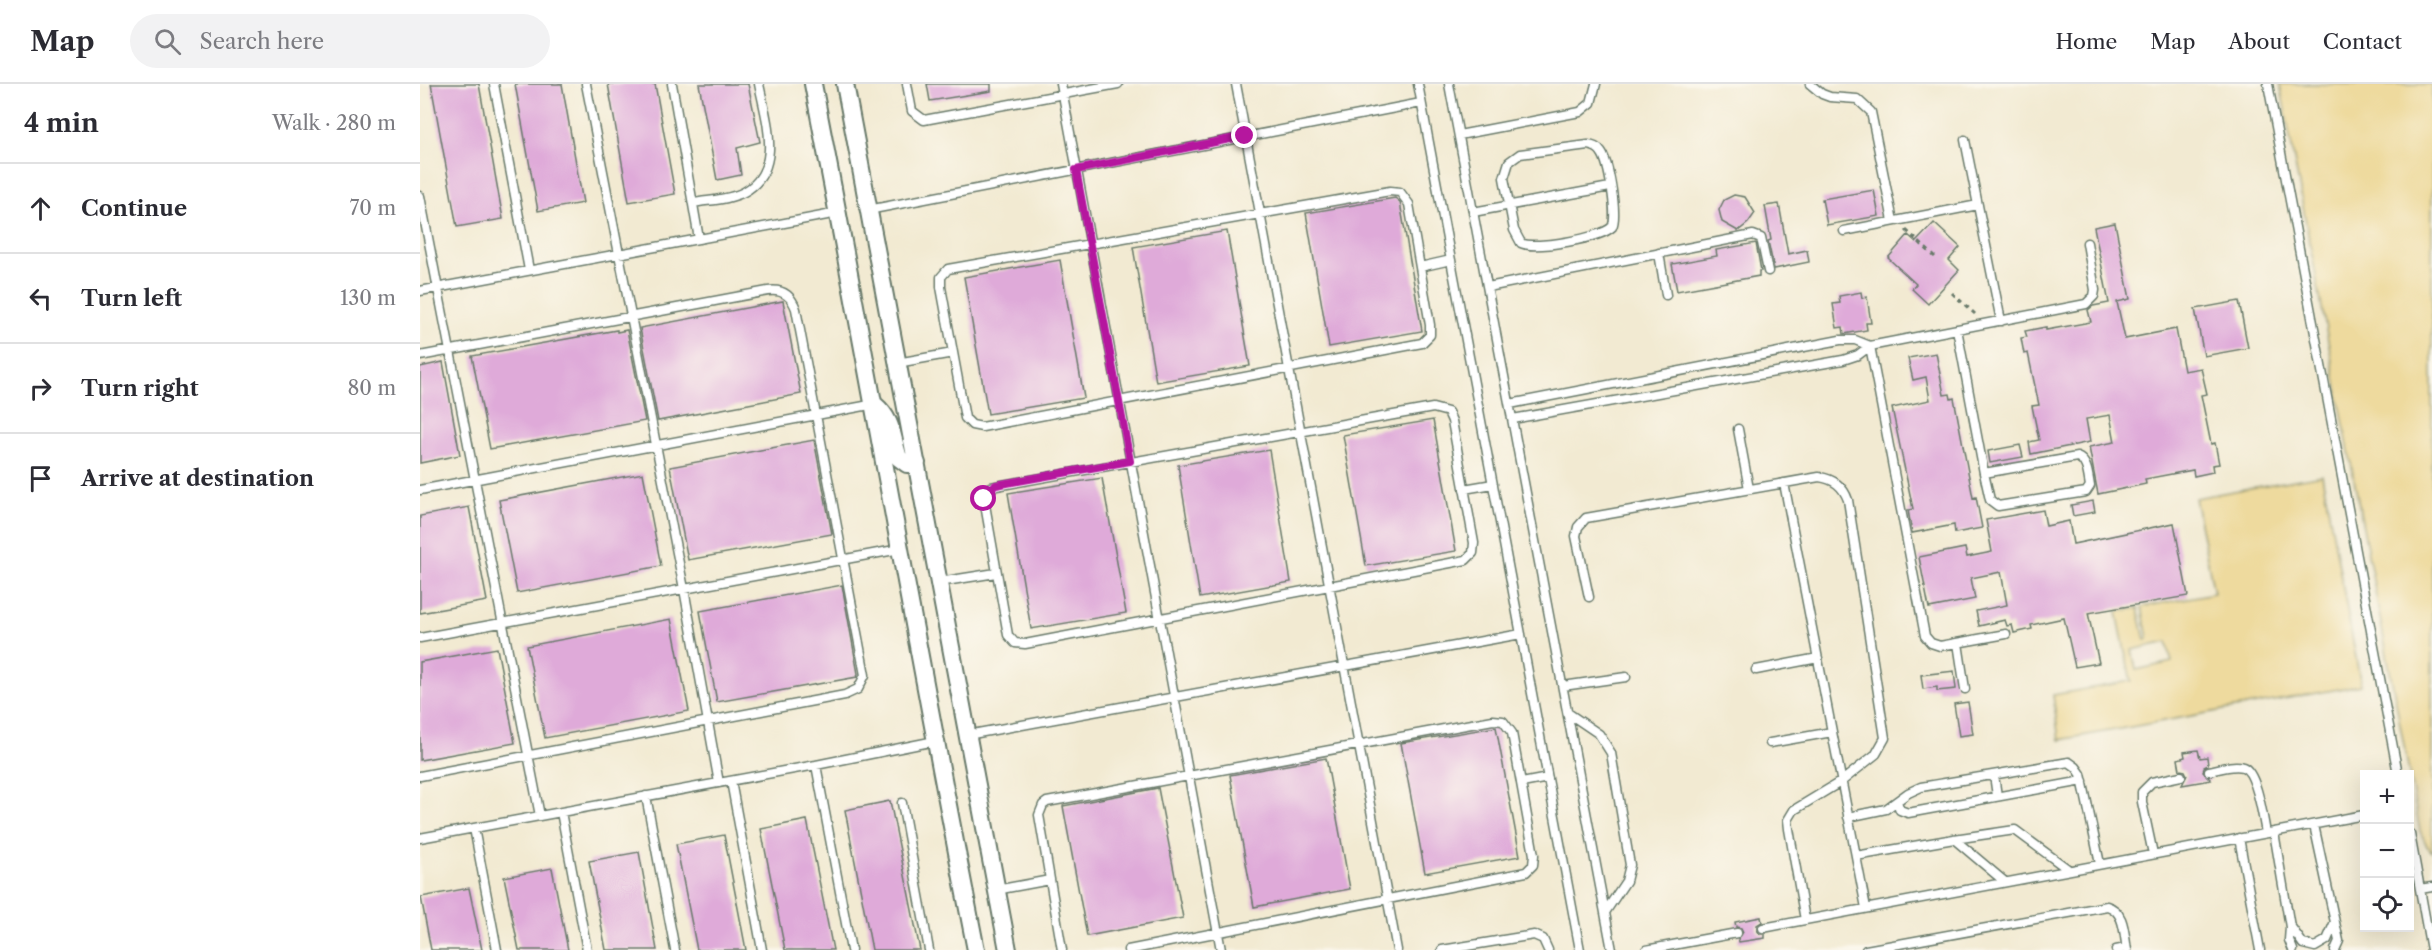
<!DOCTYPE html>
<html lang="en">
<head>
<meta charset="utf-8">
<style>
  :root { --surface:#fff; --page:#f2f2f3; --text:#2b2b33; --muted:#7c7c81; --line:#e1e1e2 }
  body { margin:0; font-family:"Libre Caslon Text",serif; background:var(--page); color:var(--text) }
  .controls { position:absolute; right:18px; bottom:18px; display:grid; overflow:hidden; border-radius:0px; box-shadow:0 6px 24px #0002 }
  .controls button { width:54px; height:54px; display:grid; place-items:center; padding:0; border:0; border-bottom:2px solid var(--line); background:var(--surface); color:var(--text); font:30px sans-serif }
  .stop { position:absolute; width:18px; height:18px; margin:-14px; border:4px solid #b5179e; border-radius:50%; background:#fff }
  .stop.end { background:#b5179e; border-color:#fff; box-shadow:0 2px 6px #0008 }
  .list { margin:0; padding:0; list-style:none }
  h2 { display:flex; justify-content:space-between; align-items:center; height:78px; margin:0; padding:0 24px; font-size:26px }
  h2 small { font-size:20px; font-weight:400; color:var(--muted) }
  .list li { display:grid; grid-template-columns:39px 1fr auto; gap:18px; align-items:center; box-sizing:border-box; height:90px; padding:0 24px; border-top:2px solid var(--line) }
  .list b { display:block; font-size:22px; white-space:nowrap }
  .list em { font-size:20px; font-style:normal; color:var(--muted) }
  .icon { flex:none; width:33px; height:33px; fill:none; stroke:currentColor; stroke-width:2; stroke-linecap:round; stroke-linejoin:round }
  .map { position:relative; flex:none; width:2012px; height:866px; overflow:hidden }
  header { display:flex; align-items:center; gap:36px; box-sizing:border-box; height:84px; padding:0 30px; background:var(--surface); border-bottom:2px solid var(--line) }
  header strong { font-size:28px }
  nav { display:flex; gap:33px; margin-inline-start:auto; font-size:21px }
  .search { width:420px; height:54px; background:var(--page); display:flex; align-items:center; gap:15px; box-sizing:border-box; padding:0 21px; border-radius:33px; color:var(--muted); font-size:22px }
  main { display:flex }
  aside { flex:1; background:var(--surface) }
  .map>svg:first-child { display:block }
  .sand { fill:#eeda9e; stroke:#868c69; stroke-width:1.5; fill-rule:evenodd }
  .building { fill:#dfaad9 }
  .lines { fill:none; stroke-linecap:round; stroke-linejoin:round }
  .lane-casing { stroke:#697a6b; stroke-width:11 }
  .street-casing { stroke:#697a6b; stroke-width:20 }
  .path { stroke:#697a6b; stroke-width:3; stroke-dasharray:4.5 4.5; stroke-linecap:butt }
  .lane { stroke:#fff; stroke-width:8 }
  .street { stroke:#fff; stroke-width:16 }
  .route { stroke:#b5179e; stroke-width:8 }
</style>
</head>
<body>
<header>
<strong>Map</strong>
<div class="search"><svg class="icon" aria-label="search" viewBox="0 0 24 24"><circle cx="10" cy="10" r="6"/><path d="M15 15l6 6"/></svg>Search here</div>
<nav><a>Home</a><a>Map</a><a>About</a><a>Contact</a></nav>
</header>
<main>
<aside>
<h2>4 min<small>Walk · 280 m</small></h2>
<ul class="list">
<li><svg class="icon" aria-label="ahead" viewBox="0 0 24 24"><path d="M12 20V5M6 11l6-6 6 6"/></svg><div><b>Continue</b></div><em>70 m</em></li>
<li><svg class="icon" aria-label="left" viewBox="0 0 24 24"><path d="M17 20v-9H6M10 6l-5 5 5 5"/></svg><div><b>Turn left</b></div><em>130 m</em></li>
<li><svg class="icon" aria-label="right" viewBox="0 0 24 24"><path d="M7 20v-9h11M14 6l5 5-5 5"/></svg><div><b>Turn right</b></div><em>80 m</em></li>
<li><svg class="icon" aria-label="arrive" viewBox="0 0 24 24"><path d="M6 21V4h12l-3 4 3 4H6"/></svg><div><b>Arrive at destination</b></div></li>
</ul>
</aside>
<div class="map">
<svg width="2012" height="866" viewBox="0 0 2012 866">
  <rect width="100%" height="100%" fill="#fbf7ec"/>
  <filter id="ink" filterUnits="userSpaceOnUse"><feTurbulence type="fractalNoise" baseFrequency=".0167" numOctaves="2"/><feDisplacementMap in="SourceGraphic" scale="12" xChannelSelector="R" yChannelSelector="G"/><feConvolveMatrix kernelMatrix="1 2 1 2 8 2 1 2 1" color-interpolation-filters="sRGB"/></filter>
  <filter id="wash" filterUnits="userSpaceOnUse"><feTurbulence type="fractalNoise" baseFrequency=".008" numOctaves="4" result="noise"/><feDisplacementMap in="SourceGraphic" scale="24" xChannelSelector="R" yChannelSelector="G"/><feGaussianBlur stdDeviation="1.35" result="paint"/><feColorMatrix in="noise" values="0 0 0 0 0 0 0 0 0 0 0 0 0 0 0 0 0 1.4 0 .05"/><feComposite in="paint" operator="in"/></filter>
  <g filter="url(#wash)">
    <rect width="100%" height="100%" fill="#f2ead2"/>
    <path class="sand" d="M 1860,0 L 2012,0 L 2012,768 L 2007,762 L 2000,747 Z
      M 1902,391 L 1941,601 L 1639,656 L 1633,611 L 1711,597 L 1697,528 L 1718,524 L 1725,556 L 1728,555 L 1722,523 L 1794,509 L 1775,414 ZM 1747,558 L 1752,578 L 1716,586 L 1712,566 Z"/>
    <g id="blocks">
      <path class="building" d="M 11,0 L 59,0 L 83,135 L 37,143 Z
        M 95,0 L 142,0 L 163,119 L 118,127 Z
        M 188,0 L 235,0 L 255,110 L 209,118 Z
        M 279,0 L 328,0 L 340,58 L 317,64 L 321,91 L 297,96 Z
        M 507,0 L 571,0 L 571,7 L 510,17 Z
        M 1454,106 L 1459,132 L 1407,141 L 1402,115 Z
        M 1314,111 L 1325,113 L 1335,129 L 1328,139 L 1318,147 L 1302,138 L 1299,126 L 1304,116 Z
        M 975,114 L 980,118 L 1002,247 L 909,263 L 886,129 Z
        M 1359,120 L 1368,170 L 1387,166 L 1389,178 L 1354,185 L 1348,157 L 1351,156 L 1345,122 Z
        M 1514,139 L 1540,163 L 1529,176 L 1539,186 L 1508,220 L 1492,205 L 1496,200 L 1468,174 L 1488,151 L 1496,158 Z
        M 1695,139 L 1710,215 L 1697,218 L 1705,255 L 1756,245 L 1764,287 L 1781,284 L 1787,310 L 1781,311 L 1791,360 L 1795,359 L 1799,380 L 1792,381 L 1793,388 L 1774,392 L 1773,386 L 1725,395 L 1726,400 L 1678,410 L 1669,363 L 1695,358 L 1690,331 L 1666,335 L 1670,358 L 1611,370 L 1609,358 L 1619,356 L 1612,322 L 1619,321 L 1608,269 L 1604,270 L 1601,254 L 1607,253 L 1605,247 L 1626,243 L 1626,246 L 1671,238 L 1668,226 L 1673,222 L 1689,219 L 1674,143 Z
        M 807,147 L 830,282 L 736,298 L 713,163 Z
        M 1336,159 L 1341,187 L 1339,187 L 1339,192 L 1257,207 L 1252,180 L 1297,172 L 1296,166 Z
        M 640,176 L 664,314 L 568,330 L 544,193 Z
        M 1441,208 L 1442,214 L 1447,213 L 1451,239 L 1446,239 L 1447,246 L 1424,250 L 1423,243 L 1417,244 L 1413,220 L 1420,219 L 1419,212 Z
        M 363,217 L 381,310 L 238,337 L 220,244 Z
        M 1819,217 L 1828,264 L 1784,272 L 1775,225 Z
        M 197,246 L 197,248 L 207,246 L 225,337 L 70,365 L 52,272 Z
        M 1516,269 L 1524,311 L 1530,310 L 1531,315 L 1534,314 L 1553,414 L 1556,413 L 1562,444 L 1535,449 L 1534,441 L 1492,449 L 1488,426 L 1493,425 L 1472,324 L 1510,316 L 1506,293 L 1493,296 L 1488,274 Z
        M 23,278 L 40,371 L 0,379 L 0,283 Z
        M 1013,336 L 1036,467 L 946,482 L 923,351 Z
        M 394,356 L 412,450 L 268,476 L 250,383 Z
        M 1600,361 L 1603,373 L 1570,379 L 1568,367 Z
        M 849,366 L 871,498 L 780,514 L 758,381 Z
        M 223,389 L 241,482 L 97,509 L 79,416 Z
        M 682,394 L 706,529 L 611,545 L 588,409 Z
        M 1673,417 L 1675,428 L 1653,432 L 1651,421 Z
        M 49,423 L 67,517 L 0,529 L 0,432 Z
        M 1623,426 L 1626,442 L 1649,437 L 1653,460 L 1754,439 L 1768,512 L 1668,529 L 1679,579 L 1655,583 L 1644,534 L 1611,541 L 1612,545 L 1594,549 L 1592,541 L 1587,542 L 1585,536 L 1559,542 L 1556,527 L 1587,521 L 1581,488 L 1551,494 L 1555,515 L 1509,524 L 1499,473 L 1545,464 L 1547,473 L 1572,468 L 1566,436 Z
        M 422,501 L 438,590 L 437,593 L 297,618 L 280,527 Z
        M 251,535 L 269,627 L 125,654 L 107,562 Z
        M 77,564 L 95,659 L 0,676 L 0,578 Z
        M 1534,587 L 1536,605 L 1517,607 L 1517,603 L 1503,605 L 1501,591 Z
        M 1548,618 L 1553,650 L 1539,652 L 1534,620 Z
        M 1076,643 L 1100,772 L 1005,789 L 981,659 Z
        M 1778,666 L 1780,674 L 1787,673 L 1788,681 L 1784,683 L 1783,688 L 1791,696 L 1762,701 L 1767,691 L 1765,687 L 1760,686 L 1758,675 L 1765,673 L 1764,668 Z
        M 906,674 L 930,805 L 834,823 L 810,691 Z
        M 738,704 L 763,834 L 667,852 L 643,722 Z
        M 470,717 L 500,866 L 452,866 L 425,726 Z
        M 387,736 L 413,866 L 365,866 L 341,745 Z
        M 304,751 L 326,866 L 277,866 L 256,760 Z
        M 219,768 L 237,866 L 186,866 L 169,777 Z
        M 132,784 L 148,866 L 99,866 L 84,793 Z
        M 49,804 L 62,866 L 11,866 L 1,813 Z
        M 1341,833 L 1342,838 L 1337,841 L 1337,846 L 1340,850 L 1345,850 L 1345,854 L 1319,858 L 1318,855 L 1323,848 L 1321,844 L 1316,843 L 1315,838 Z"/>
    </g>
  </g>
  <g filter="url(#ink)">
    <use href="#blocks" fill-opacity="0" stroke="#697a6b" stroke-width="1.5"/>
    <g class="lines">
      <defs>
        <path id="lane" d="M 74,0 L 109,186
          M 166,0 L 264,505 L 299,699
          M 252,0 L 279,155
          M 487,0 L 492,27 L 504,36 L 698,0
          M 641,0 L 801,866
          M 816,0 L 977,866
          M 998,0 L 1160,866
          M 1029,0 L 1192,866
          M 1390,0 L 1402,10 L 1410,13 L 1437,15 L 1451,28 L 1473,137
          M 1848,0 L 1978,690
          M 1039,51 L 1160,28 L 1171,19 L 1176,0
          M 1545,56 L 1581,237
          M 1168,61 C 1173,62 1178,63 1181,68 C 1189,78 1198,132 1192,143 C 1181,154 1115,166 1101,159 L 1094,146 L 1084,94 L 1089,78 L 1100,70 Z
          M 970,107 L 980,108 L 989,120 L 1010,241 L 1010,251 L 1002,259 L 562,343 L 552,341 L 545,334 L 521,203 L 521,193 L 528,185 Z
          M 0,112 L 120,732
          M 273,119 C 289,116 309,116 324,108 C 364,86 346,35 339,0
          M 448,126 L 1001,19
          M 1053,128 L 1190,103
          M 1424,147 L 1558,121
          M 1239,169 L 1246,211
          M 1000,183 L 1031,176
          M 1068,203 L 1333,151 L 1341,154 L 1348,187
          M 0,207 L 418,129
          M 1537,245 L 1564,389
          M 1450,262 L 1505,552 L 1511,559 L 1520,562 L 1586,550
          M 0,272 L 348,207 C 362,205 371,211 376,225 L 445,591 L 438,605 L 425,611 L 0,692
          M 477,279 L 533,269
          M 1090,320 L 1420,256 L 1435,256 L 1450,262
          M 1013,324 L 1028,328 L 1032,337 L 1054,459 L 1053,469 L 1046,476 L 605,560 L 595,559 L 588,551 L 564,415 L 565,410 L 571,403 Z
          M 1093,335 L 1423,276 L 1438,271 L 1450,262 L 1666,220 L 1674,212 L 1675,206 L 1667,159
          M 1318,345 L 1329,405
          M 1657,373 C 1668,377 1668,392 1670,402 L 1666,408 L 1578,422 L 1570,416 L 1564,389 Z
          M 1364,399 L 1446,824
          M 1044,405 L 1073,400
          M 0,406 L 455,320
          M 519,498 L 576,489
          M 1169,513 L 1156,452 L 1158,443 L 1166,434 L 1399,393 C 1414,395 1423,402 1428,416 L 1465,654 L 1456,670 L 1422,697 L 1374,726 L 1368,736 L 1369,745 L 1385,836
          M 0,554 L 480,465
          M 1538,559 L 1545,605
          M 1336,586 L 1398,574
          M 1143,602 L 1206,593
          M 1148,629 L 1179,650 L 1191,669 L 1210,781 L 1206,797 L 1186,827
          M 547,651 L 1101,550
          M 1350,659 L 1412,648
          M 396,681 L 431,866
          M 1789,687 C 1799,685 1813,680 1823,683 C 1837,688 1843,734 1846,749
          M 1574,691 L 1577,712
          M 311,697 L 342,866
          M 1102,699 L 1128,694
          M 226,712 L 255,866
          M 1477,718 L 1480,726 L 1488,729 L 1663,697
          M 482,719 L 509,866
          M 141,728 L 167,866
          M 1428,733 L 1466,725 L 1488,709 L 1501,703 L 1649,678 L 1656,683 L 1661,690 L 1680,780
          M 1894,741 L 1919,857 L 1915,866
          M 54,744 L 77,866
          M 1854,748 L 1870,843 L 1869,856 L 1873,866
          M 1990,750 L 2011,866
          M 0,754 L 396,681 L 515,657
          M 1819,754 L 1840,866
          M 1534,755 L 1585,798
          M 1733,770 L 1722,718 L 1722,708 L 1732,698 L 1761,692
          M 1436,772 L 1534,755 L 1595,746 L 1649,786
          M 2000,805 L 2012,803
          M 576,806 L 630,796
          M 1871,843 L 1883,860 L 1895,863 L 1907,856 L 1914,840
          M 1343,844 L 1944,731
          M 642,866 L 619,731 L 623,721 L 627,718 L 1073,636 L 1083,637 L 1092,649 L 1114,771 L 1113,781 L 1106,788 L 708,866
          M 1022,866 L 1114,851 L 1123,855 L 1128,866
          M 1226,866 L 1317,849
          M 1446,866 L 1687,822 C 1705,827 1704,850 1707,866
          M 1696,866 L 1706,864"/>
        <path id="street" d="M 393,0 C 449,288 499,578 556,866
          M 425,0 L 588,866
          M 455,321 C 473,336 472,354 479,374 L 487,380 L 497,379"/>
      </defs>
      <use href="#lane" class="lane-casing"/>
      <use href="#street" class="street-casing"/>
      <path class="path" d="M 1486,146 L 1515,173
        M 1532,209 L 1555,230"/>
      <use href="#lane" class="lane"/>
      <use href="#street" class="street"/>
    </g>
  </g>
  <g class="lines" filter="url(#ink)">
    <path class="route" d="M 564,415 L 568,406 L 576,401 L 710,377 L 656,86 L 825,52"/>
  </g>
</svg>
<div class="controls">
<button>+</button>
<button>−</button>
<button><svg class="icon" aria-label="locate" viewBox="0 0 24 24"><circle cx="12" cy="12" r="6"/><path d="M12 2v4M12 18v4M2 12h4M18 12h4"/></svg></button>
</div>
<div class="stop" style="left:564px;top:415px"></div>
<div class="stop end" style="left:825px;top:52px"></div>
</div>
</main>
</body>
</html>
